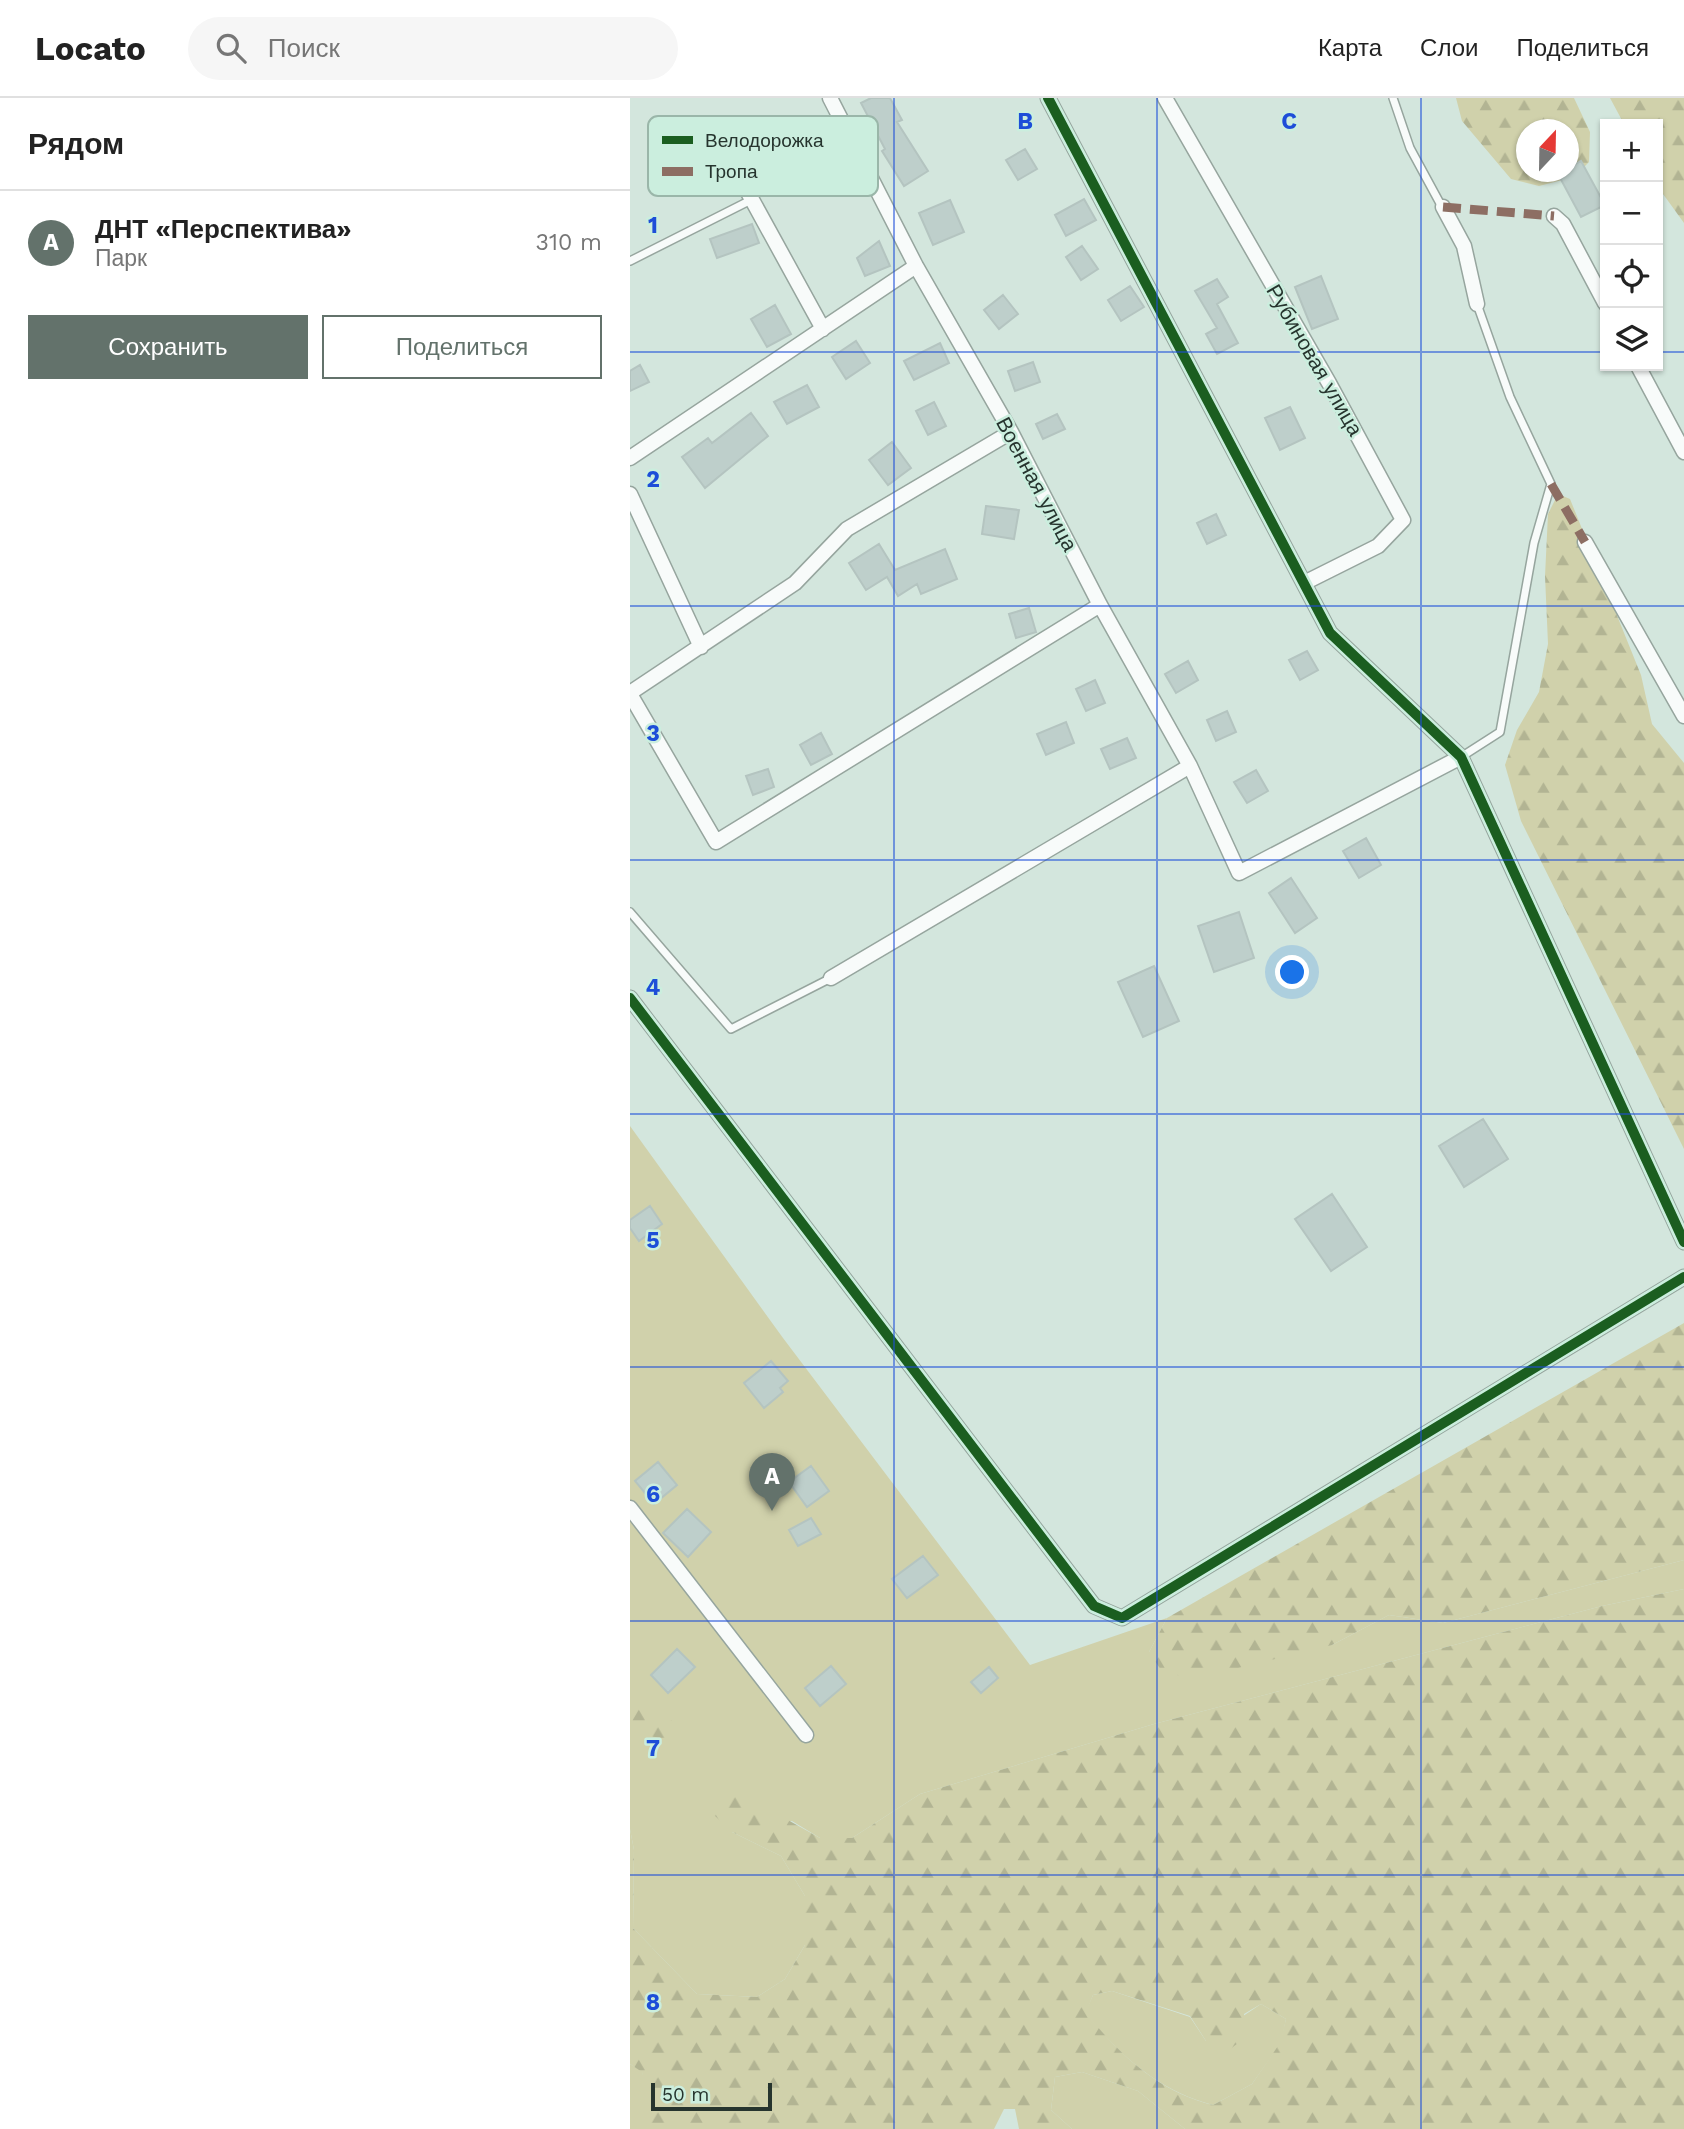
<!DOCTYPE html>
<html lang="ru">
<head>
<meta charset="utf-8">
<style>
  :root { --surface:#fff; --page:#f6f6f6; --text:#222; --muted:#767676; --line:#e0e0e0; --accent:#63726b }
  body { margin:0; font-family:"Work Sans",sans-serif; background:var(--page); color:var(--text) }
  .controls { position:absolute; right:21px; top:21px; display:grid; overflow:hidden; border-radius:0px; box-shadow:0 2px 5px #0004 }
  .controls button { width:63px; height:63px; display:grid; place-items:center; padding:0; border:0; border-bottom:2px solid var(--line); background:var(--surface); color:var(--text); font:35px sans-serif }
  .compass { position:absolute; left:886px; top:21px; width:63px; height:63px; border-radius:50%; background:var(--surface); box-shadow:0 2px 5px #0004; rotate:22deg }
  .scale { position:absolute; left:21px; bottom:18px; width:121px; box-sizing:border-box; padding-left:7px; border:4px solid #26342e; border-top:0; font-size:19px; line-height:24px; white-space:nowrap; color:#26342e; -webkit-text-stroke:5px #cbeede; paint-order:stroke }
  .you { position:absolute; left:663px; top:875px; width:24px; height:24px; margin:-18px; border:5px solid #fff; border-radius:50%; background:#1a73e8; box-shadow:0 0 0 10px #1a73e833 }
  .badge { display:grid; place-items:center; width:46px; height:46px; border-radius:50%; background:var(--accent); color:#fff; font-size:23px; font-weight:700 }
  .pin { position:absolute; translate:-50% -58px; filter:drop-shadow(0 2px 4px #0008) }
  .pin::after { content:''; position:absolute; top:37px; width:24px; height:21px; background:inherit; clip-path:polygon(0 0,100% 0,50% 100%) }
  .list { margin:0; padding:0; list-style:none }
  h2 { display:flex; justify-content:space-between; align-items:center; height:91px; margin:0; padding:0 28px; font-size:30px }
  h2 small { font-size:23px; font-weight:400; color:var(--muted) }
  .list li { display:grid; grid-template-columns:46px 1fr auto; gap:21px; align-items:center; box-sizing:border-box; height:105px; padding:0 28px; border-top:2px solid var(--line) }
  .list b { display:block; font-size:26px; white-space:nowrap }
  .list p { margin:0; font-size:23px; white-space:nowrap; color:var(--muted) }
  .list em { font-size:23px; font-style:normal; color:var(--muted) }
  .actions { display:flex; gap:14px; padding:21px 28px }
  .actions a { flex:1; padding:16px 0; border:2px solid var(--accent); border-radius:0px; text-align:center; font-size:24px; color:var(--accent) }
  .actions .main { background:var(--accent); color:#fff }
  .icon { flex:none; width:38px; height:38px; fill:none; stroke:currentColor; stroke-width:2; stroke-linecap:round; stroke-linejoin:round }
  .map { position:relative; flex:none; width:1054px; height:2031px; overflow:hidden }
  header { display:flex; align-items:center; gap:42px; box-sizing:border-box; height:98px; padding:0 35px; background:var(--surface); border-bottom:2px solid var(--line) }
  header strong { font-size:33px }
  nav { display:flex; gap:38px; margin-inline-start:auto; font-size:24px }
  .search { width:490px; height:63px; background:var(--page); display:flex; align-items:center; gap:18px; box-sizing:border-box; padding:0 24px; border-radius:38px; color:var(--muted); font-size:26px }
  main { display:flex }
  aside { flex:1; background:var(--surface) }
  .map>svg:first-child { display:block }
  .green { fill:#d0d1ab }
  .forest { fill:url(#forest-firs); fill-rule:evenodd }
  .building { fill:#becfcb; stroke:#b4c4c0; stroke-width:2 }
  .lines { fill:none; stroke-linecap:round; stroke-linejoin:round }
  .service-casing { stroke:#96a59e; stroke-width:10 }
  .minor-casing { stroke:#96a59e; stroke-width:17 }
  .service { stroke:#f8fbfa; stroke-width:7 }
  .minor { stroke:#f8fbfa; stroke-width:14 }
  .quiet { stroke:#8d6e63; stroke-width:9; stroke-dasharray:18 9; stroke-linecap:butt }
  .cycleway-casing { stroke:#cbeede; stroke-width:15 }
  .cycleway { stroke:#1b5e20; stroke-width:10 }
  .grid { fill:none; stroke:#1d4ed8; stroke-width:2; stroke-opacity:0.55 }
  .labels { text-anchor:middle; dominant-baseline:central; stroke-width:5; stroke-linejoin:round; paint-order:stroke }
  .street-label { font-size:21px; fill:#26342e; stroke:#cbeede }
  .key { fill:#cbeede; stroke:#9ab6a9; stroke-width:2 }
  .key-label { font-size:19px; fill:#26342e }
  .grid-label { font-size:23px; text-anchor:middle; font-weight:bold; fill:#1d4ed8; stroke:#cbeede; stroke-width:5; stroke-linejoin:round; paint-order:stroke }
</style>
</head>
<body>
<header>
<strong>Locato</strong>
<div class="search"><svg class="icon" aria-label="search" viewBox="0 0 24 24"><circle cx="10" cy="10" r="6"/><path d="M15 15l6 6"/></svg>Поиск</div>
<nav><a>Карта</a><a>Слои</a><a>Поделиться</a></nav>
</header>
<main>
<aside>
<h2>Рядом<small></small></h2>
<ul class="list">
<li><span class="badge">A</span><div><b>ДНТ «Перспектива»</b><p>Парк</p></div><em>310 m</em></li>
</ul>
<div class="actions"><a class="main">Сохранить</a><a>Поделиться</a></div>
</aside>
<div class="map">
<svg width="1054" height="2031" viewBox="0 0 1054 2031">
  <defs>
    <pattern id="forest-firs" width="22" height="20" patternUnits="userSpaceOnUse" patternTransform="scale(1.75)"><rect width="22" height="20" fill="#d0d1ab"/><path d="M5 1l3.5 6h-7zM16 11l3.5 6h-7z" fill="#b2b493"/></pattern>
  </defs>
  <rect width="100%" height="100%" fill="#d3e6dd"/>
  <path class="green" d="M 0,1028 L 153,1240 L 400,1567 L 537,1520 L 519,1554 L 702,1547 L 759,1517 L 813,1525 L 1054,1462 L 1054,1491 L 972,1508 L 524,1626 L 290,1696 L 222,1740 L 190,1740 L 162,1723 L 102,1734 L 151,1758 L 175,1798 L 175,1847 L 155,1881 L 127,1899 L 67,1896 L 3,1830 L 4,1752 L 0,1731 Z
    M 482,1893 L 560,1919 L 576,1943 L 631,1906 L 656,1921 L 651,1945 L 622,1986 L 583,2007 C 528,1993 490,1957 455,1915 L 463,1897 Z
    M 0,1966 L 12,1973 L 19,2005 L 19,2031 L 0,2031 Z
    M 452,1974 L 508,1993 L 555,2031 L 442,2031 L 421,2012 L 425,1979 Z"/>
  <path class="forest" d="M 826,0 L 944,0 L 960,34 L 959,64 L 944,79 L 909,88 L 881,81 L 832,23 ZM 897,32 L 939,32 L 939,74 L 897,74 Z
    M 980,0 L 1054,0 L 1054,125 L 1028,89 L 1028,26 L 994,26 Z
    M 928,396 L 940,401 L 1011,577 L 1022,626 L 1054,665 L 1054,1051 L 891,723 L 875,667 L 887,632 L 909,594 L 918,546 L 915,478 L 918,416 Z
    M 1054,1225 L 1054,1462 L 813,1525 L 759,1517 L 702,1547 L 567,1580 L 533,1575 L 519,1554 L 537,1520 Z
    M 1054,1491 L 1054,2031 L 555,2031 L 508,1993 L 452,1974 L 425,1979 L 421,2012 L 442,2031 L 389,2031 L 385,2011 L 374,2011 L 364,2031 L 19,2031 L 12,1974 L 0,1966 L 0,1731 L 4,1752 L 3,1830 L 67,1896 L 127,1899 L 155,1881 L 175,1847 L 175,1798 L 151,1758 L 102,1734 L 84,1717 L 91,1699 L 110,1695 L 190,1740 L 222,1740 L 290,1696 L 524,1626 L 972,1508 ZM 482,1893 L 560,1918 L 576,1943 L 599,1952 L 616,1939 L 614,1916 L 631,1906 L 656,1921 L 650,1945 L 622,1986 L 583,2007 C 529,1994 490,1957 456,1915 L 463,1897 Z
    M 0,1591 L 49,1628 L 50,1635 L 44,1642 L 0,1635 Z"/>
  <path class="building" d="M 241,0 L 260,0 L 272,22 L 267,24 L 298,73 L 274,88 L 252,53 L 255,51 L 231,5 Z
    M 395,51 L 407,71 L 388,82 L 376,62 Z
    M 951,63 L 975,107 L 951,119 L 928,76 L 939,74 L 939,70 Z
    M 454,101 L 466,122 L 436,138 L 425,117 Z
    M 320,102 L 334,134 L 303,147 L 289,115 Z
    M 122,126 L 129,145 L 87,160 L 80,141 Z
    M 249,143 L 260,168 L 235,178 L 227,160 Z
    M 452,148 L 468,171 L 451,182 L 436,159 Z
    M 691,178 L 708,221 L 682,231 L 665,189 Z
    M 587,181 L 598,199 L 587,206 L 608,245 L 587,256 L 576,236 L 587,230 L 565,193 Z
    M 500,188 L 514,209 L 491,223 L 478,202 Z
    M 373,197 L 388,216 L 369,231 L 354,212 Z
    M 145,207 L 161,236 L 137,249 L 121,221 Z
    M 226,243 L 240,265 L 216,281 L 202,259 Z
    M 310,245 L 319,265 L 284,282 L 274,263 Z
    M 403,264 L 410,284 L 385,293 L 378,273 Z
    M 10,267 L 19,284 L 0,293 L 0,273 Z
    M 177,287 L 189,309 L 157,326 L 144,304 Z
    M 304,304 L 316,328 L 298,337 L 286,313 Z
    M 660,309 L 675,340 L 650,352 L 635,320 Z
    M 121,315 L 138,338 L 75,390 L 52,359 L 78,340 L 82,345 Z
    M 427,316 L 435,331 L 413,341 L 406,326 Z
    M 262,344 L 281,370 L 258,387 L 239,362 Z
    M 356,408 L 389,412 L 384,441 L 352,436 Z
    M 586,416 L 596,437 L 577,446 L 567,425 Z
    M 249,446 L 265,472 L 315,451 L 327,481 L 291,496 L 287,486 L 268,498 L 257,479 L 236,492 L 219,465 Z
    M 399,510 L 406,534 L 386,540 L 379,516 Z
    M 677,553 L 688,572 L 670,582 L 659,562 Z
    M 558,563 L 568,582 L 546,595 L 535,576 Z
    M 465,582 L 475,605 L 456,613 L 446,591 Z
    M 597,613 L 606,634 L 586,643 L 577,622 Z
    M 436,624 L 444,645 L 416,657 L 407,636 Z
    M 191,635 L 202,656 L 181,667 L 170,647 Z
    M 497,640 L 506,660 L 480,671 L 471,651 Z
    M 138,671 L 144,689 L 123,697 L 116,678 Z
    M 626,672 L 638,693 L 617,705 L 604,684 Z
    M 736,740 L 751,767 L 729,780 L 713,753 Z
    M 661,780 L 687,820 L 665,835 L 639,795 Z
    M 609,814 L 624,860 L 584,874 L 568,828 Z
    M 524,868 L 549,923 L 513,939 L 488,884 Z
    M 853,1021 L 878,1061 L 834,1089 L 809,1048 Z
    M 702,1096 L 737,1149 L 701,1173 L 665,1121 Z
    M 20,1108 L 32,1126 L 9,1143 L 0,1130 L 0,1122 Z
    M 141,1263 L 158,1283 L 150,1290 L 153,1294 L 134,1310 L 114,1285 Z
    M 28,1364 L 47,1387 L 24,1406 L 5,1383 Z
    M 181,1368 L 199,1393 L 177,1409 L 159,1384 Z
    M 57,1411 L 81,1434 L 58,1459 L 33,1435 Z
    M 181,1420 L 191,1436 L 168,1448 L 159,1432 Z
    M 293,1458 L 308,1477 L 277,1500 L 262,1481 Z
    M 47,1551 L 65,1569 L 38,1595 L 21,1577 Z
    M 201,1568 L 216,1586 L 190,1608 L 175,1590 Z
    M 359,1569 L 368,1580 L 351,1595 L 341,1584 Z"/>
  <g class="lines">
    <defs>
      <path id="service" d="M 763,0 L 780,50 L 812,109
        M 0,163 L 121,102
        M 831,659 L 870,634 L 904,445 L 921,386 L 880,299 L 847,206
        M 0,814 L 101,931 L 201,880"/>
      <path id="minor" d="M 200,0 L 286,168 L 381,334 L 470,507 L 560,668 L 609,775 L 831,659
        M 418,0 L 700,535 L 831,659 L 1054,1144
        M 535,0 L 699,285 L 773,422 L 748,448 L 674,485
        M 115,89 L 193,231
        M 813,109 L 834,148 L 847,206
        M 924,118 L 933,126 L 975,205
        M 1008,268 L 1054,354
        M 0,360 L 286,168
        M 0,396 L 71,549
        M 955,444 L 1054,618
        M 0,595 L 165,485 L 217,431 L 381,334
        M 0,596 L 86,744 L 470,507
        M 201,880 L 560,668
        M 0,900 L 464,1508 L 492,1520 L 1054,1179
        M 0,1410 L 176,1637"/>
    </defs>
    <use href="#service" class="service-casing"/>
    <use href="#minor" class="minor-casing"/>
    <use href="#service" class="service"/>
    <use href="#minor" class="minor"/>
    <path class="quiet" d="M 813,109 L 924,118
      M 921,386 L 955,444"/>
    <defs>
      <path id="cycleway" d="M 418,0 L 700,535 L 831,659 L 1054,1144
        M 0,900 L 464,1508 L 492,1520 L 1054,1179"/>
    </defs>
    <use href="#cycleway" class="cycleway-casing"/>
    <use href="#cycleway" class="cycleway"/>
  </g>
  <path class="grid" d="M 264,0 L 264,2031M 527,0 L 527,2031M 791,0 L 791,2031M 0,254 L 975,254M 1028,254 L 1054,254M 0,508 L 1054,508M 0,762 L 1054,762M 0,1016 L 1054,1016M 0,1269 L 1054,1269M 0,1523 L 1054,1523M 0,1777 L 1054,1777"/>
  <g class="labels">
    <g class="street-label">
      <text transform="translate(685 262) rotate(60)">Рубиновая улица</text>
      <text transform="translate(407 386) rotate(62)">Военная улица</text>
    </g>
  </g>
  <rect x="18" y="18" width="230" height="80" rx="10" class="key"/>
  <rect x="32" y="38" width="31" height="8" fill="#1b5e20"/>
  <rect x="32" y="69" width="31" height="9" fill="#8d6e63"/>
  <g class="key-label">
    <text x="75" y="49">Велодорожка</text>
    <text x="75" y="80">Тропа</text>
  </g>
  <g class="grid-label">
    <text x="395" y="31">B</text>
    <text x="659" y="31">C</text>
    <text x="23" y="135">1</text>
    <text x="23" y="389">2</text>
    <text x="23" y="643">3</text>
    <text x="23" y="897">4</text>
    <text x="23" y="1150">5</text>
    <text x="23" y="1404">6</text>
    <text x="23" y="1658">7</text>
    <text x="23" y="1912">8</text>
  </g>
</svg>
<div class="controls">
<button>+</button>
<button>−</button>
<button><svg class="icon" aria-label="locate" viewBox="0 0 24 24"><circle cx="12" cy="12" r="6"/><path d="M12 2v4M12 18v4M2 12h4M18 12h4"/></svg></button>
<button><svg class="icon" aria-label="layers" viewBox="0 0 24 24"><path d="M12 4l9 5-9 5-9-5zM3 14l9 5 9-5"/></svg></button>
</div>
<svg class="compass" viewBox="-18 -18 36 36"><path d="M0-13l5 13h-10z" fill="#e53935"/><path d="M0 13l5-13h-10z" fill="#767676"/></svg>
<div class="scale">50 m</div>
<div class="you"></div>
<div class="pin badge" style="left:142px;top:1413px">A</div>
</div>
</main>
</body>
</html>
